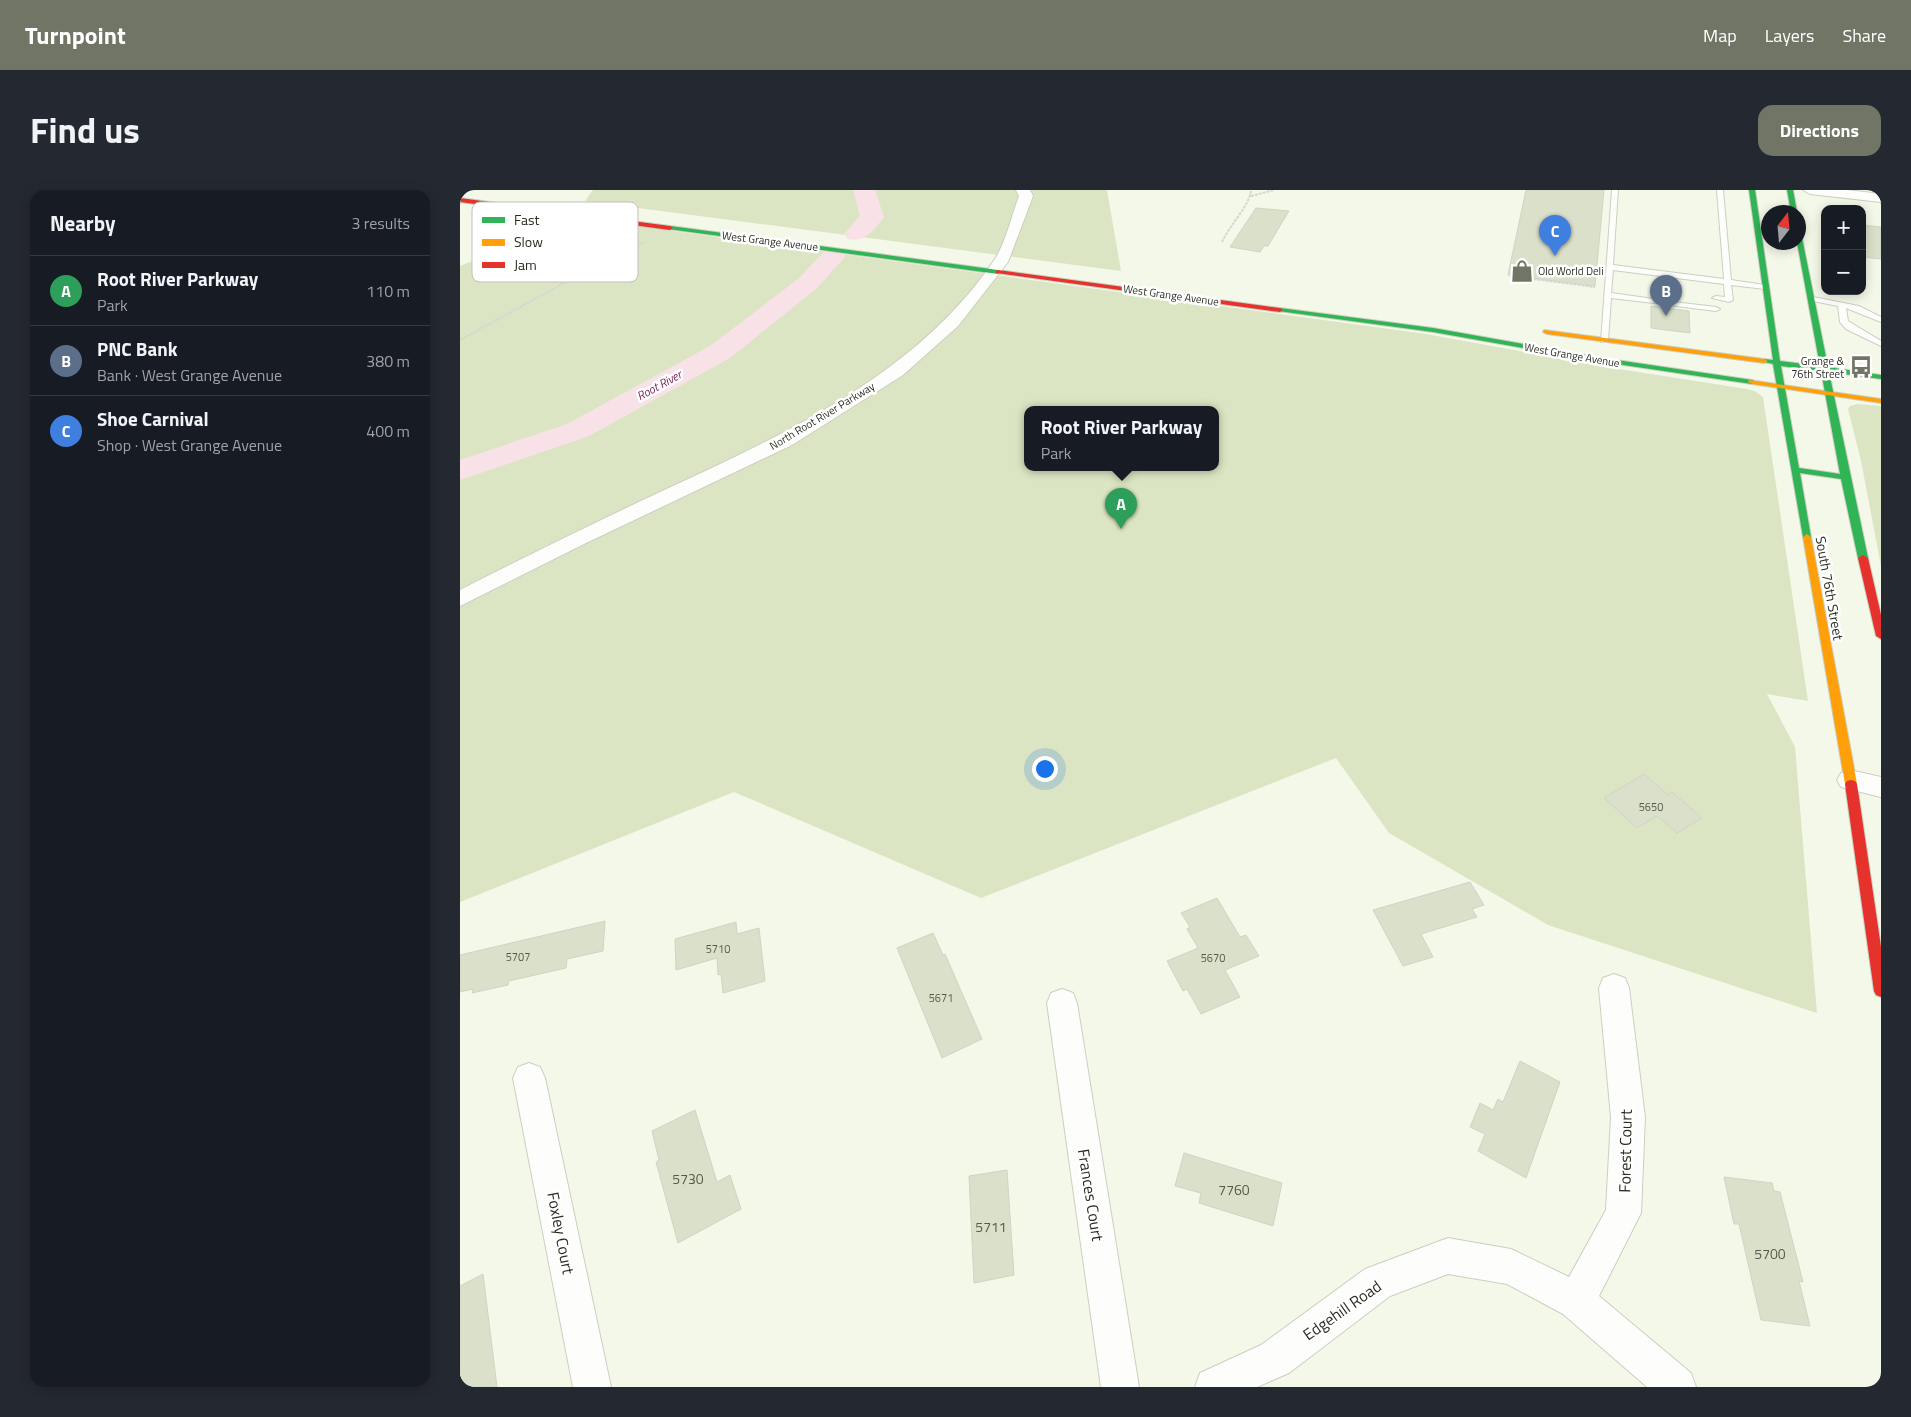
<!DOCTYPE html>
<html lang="en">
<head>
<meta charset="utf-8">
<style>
  :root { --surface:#171b24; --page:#242831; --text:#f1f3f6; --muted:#9ea1a6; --line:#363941; --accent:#717566 }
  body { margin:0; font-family:"Titillium Web",sans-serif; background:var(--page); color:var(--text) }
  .controls { position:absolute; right:15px; top:15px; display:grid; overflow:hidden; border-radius:10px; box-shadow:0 2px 12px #0003 }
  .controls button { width:45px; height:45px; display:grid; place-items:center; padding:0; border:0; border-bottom:1px solid var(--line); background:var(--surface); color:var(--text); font:25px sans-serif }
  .compass { position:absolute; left:1301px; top:15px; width:45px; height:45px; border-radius:50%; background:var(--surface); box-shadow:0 2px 12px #0003; rotate:16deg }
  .you { position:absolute; left:584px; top:578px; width:18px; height:18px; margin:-12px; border:4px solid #fff; border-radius:50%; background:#1a73e8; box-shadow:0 0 0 8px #1a73e833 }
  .badge { display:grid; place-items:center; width:32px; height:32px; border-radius:50%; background:var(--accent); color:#fff; font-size:16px; font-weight:700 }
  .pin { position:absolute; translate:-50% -41px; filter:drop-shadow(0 1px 2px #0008) }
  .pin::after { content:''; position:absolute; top:26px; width:18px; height:15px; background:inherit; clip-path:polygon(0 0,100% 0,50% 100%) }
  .popup { position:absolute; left:564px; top:216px; width:195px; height:65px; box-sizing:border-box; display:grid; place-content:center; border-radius:10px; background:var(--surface); filter:drop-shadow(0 1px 4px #0005); font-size:16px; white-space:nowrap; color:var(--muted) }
  .popup b { font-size:19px; color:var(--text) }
  .popup::after { content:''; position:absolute; left:50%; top:100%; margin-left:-10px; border:10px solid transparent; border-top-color:var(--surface) }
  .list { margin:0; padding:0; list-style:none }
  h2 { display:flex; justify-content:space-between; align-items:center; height:65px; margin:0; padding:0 20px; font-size:21px }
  h2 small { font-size:16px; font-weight:400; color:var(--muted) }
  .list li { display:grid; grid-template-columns:32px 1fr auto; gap:15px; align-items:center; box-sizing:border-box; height:70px; padding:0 20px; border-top:1px solid var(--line) }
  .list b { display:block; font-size:19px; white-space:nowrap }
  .list p { margin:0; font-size:16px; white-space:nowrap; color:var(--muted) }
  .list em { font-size:16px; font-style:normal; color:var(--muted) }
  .map { position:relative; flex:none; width:1421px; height:1197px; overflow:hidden; border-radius:15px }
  header { display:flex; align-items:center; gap:30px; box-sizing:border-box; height:70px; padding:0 25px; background:var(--accent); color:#fff }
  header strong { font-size:24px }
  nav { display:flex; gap:28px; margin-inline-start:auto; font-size:18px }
  .intro { display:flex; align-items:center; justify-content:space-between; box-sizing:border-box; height:120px; padding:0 30px }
  h1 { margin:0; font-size:35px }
  .button { padding:12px 22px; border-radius:15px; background:var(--accent); color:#fff; font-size:18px; font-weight:700 }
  main { display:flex; gap:30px; padding:0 30px }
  aside { flex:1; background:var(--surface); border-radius:15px; box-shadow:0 2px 12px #0003 }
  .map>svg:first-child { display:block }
  .green { fill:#dce5c3; fill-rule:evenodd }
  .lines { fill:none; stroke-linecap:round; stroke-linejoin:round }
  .river { fill:#f8e2e7; fill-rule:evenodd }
  .building { fill:#dae0c9; stroke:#d0d4c6 }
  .lane-casing { stroke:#cbcfc1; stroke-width:2 }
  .street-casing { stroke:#cbcfc1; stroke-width:2 }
  .fast-casing { stroke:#cbcfc1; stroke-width:2 }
  .slow-casing { stroke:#cbcfc1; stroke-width:2 }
  .jam-casing { stroke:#cbcfc1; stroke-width:2 }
  .path { stroke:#d5d7d2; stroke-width:2; stroke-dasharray:3 1; stroke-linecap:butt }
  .lane { fill:#fdfefc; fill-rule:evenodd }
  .street { fill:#fdfefc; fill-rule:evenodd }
  .fast { fill:#30b455; fill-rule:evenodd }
  .slow { fill:#ff9f0a; fill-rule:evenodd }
  .jam { fill:#e5322d; fill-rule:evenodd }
  .labels { text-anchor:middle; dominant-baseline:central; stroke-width:5; stroke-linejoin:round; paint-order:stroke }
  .far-street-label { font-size:11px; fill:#2a2e20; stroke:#fff }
  .far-poi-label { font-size:11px; fill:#2a2e20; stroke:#fff; text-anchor:start }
  .number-label { font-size:11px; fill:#565a4a }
  .far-water-label { font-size:12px; font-style:italic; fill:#7c2155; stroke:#fff }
  .street-label { font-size:14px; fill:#2a2e20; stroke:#fff }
  .near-number-label { font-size:14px; fill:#565a4a }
  .near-street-label { font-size:16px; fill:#2a2e20; stroke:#fff }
  .key { fill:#fff; stroke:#bfc0bc; stroke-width:1 }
  .key-label { font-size:14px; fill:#2a2e20 }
</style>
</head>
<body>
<header>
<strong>Turnpoint</strong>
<nav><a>Map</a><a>Layers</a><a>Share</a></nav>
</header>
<div class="intro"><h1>Find us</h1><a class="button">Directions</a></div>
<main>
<aside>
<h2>Nearby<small>3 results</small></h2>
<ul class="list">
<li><span class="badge" style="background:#2e9e5b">A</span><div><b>Root River Parkway</b><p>Park</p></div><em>110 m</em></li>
<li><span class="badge" style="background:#5c6f8a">B</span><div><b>PNC Bank</b><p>Bank · West Grange Avenue</p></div><em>380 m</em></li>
<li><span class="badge" style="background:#3f7fe0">C</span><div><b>Shoe Carnival</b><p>Shop · West Grange Avenue</p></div><em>400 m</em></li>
</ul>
</aside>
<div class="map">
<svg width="1421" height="1197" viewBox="0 0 1421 1197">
  <rect width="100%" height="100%" fill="#f4f8e8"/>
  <path class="green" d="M 133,0 L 647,0 L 661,81 L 125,11 Z
    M 103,26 L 966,144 L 1146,177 L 1287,199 L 1295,201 L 1303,207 L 1348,511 L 1307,504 L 1335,557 L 1357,823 L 1088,735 L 929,643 L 876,568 L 521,708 L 274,602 L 0,712 L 0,76 L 30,64 ZM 567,220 L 755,220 L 755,278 L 567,278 Z
    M 1397,214 L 1421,216 L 1421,376 L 1401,271 L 1388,219 L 1390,216 Z"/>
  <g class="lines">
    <path class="river" d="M 393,0 L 415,0 L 424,27 C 414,40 405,53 388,49 L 384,44 L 400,26 Z
      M 373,60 L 382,62 L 385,67 L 356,99 L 270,168 L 129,246 L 0,290 L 0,270 L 107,234 L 250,156 L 338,89 L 364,62 Z"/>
  </g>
  <path class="building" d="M 1066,0 L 1144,0 L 1135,96 L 1048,85 Z
    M 796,18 L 829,21 L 808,56 L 804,56 L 800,62 L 770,57 Z
    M 1402,35 L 1421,37 L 1421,69 L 1402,67 Z
    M 1191,116 L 1229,121 L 1230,143 L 1191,138 Z
    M 1184,584 L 1208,605 L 1212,602 L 1242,628 L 1217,643 L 1197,626 L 1177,638 L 1144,608 Z
    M 1010,692 L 1024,715 L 1012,719 L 1017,727 L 961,744 L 973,767 L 943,776 L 913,720 Z
    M 757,708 L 780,747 L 786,745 L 799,766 L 765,780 L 780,807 L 741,824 L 727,799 L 723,801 L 707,771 L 738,758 L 727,739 L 730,737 L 721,723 Z
    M 145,731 L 143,761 L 107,769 L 106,778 L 49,791 L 48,795 L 12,803 L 13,799 L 0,802 L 0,765 Z
    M 276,732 L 277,744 L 299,738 L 305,791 L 263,803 L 261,784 L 258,785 L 257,768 L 216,780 L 215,749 Z
    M 473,743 L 483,765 L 485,764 L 522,849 L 482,868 L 437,758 Z
    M 1060,871 L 1100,892 L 1066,988 L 1018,961 L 1025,944 L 1010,937 L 1020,913 L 1033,920 L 1038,909 L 1043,912 Z
    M 235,920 L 257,992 L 270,985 L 281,1019 L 218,1053 L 196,972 L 199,970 L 192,941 Z
    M 724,963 L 822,993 L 813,1036 L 739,1013 L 741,1003 L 715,996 Z
    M 547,980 L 554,1085 L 514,1093 L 509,986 Z
    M 1264,987 L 1312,993 L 1314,1001 L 1320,1002 L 1343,1092 L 1339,1091 L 1350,1136 L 1301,1130 L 1279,1034 L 1274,1034 Z
    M 23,1084 L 37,1197 L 0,1197 L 0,1096 Z"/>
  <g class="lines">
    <defs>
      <path id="lane" d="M 1152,0 L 1158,0 L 1153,75 L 1264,89 L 1257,0 L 1263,0 L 1271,90 L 1305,95 L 1309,97 L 1305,99 L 1271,95 L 1273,110 L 1269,112 L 1252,108 L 1256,106 L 1265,107 L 1264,94 L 1153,80 L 1151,103 L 1194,109 L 1198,111 L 1194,113 L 1151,108 L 1148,150 L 1141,152 Z
        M 1348,106 L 1399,116 L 1421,127 L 1421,132 L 1386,118 L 1388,131 L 1421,151 L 1421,156 L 1386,139 L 1380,132 L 1378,116 L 1348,110 Z
        M 1205,111 L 1256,117 L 1260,119 L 1256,121 L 1208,115 L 1204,113 Z"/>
      <path id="street" d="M 556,0 L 570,0 L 573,6 L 548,72 L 498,136 L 443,185 L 332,255 L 126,353 L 0,416 L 0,400 C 61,369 122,339 183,310 C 311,250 453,191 535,69 C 545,54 552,25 559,6 Z
        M 1343,0 L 1387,0 L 1421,4 L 1421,12 L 1350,4 Z
        M 1390,580 L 1421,587 L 1421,607 L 1381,597 L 1377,590 L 1381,583 Z
        M 1154,784 L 1165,788 L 1169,798 L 1185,927 L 1181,1023 L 1139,1106 L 1231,1183 L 1236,1197 L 1187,1197 L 1103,1124 L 1047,1094 L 988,1084 L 930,1106 L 829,1183 L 797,1197 L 735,1197 L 740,1183 L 801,1155 L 905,1079 L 988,1048 L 1051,1059 L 1109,1087 L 1146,1020 L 1151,927 L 1139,798 L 1143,788 Z
        M 602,799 L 613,803 L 617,813 L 679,1197 L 641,1197 L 587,813 L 591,803 Z
        M 69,873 L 80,877 L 85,888 L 151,1197 L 113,1197 L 53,888 L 58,877 Z"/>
      <path id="fast" d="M 1289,0 L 1295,0 L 1320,171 L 1360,176 L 1337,52 L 1338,52 L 1338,41 L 1341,43 L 1368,177 L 1421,185 L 1421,189 L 1369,182 L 1408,368 L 1406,370 L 1400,370 L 1398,368 L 1381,289 L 1340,283 L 1351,347 L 1347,350 L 1343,347 L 1313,174 L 1300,171 L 1304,169 L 1313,170 ZM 1321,176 L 1361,181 L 1380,284 L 1339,278 Z
        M 1327,0 L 1333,0 L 1337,22 L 1331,22 Z
        M 210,36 L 538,80 L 541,82 L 538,84 L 208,39 L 207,38 Z
        M 820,118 L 973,138 L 1143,168 L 1292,190 L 1296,192 L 1292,194 L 1143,172 L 973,142 L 818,121 L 818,119 Z"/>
      <path id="slow" d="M 1084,140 L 1304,169 L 1308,171 L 1304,173 L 1087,144 L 1083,142 Z
        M 1289,190 L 1421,209 L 1421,213 L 1292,194 L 1288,192 Z
        M 1347,344 L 1351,347 L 1397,594 L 1395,597 L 1387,597 L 1385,594 L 1343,347 Z"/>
      <path id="jam" d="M 0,8 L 210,36 L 213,38 L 210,40 L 0,12 Z
        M 538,80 L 820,118 L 823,120 L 820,122 L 536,83 L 536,81 Z
        M 1403,365 L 1408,368 L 1421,425 L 1421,449 L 1416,446 L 1398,368 Z
        M 1391,590 L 1395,591 L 1397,594 L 1421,757 L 1421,807 L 1416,805 L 1414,801 L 1385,594 L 1387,591 Z"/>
    </defs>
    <use href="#lane" class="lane-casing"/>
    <use href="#street" class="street-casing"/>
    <use href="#fast" class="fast-casing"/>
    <use href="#slow" class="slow-casing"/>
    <use href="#jam" class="jam-casing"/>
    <path class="path" d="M 791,6 L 814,0
      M 762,52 C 769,36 790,15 791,0
      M 1050,86 L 1135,97
      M 0,150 L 115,87 L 185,52"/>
    <use href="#lane" class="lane"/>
    <use href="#street" class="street"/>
    <use href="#fast" class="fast"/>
    <use href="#slow" class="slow"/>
    <use href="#jam" class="jam"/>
  </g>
  <defs>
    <symbol id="shop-bare" viewBox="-9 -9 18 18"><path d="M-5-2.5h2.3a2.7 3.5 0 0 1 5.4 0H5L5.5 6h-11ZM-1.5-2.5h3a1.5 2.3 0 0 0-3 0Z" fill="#717566" stroke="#fff" stroke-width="2.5" paint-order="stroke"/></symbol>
    <symbol id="bus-bare" viewBox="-9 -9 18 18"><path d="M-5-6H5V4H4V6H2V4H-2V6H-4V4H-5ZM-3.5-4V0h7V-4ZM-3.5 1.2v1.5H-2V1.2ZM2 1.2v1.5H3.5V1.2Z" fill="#717566" stroke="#fff" stroke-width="2.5" paint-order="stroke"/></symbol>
  </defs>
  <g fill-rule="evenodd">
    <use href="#shop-bare" x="1046" y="65" width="32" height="32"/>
    <use href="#bus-bare" x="1385" y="161" width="32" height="32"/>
  </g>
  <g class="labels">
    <g class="far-street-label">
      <text transform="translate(310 51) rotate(7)">West Grange Avenue</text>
      <text transform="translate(711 105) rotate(8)">West Grange Avenue</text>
      <text transform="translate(1112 165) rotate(10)">West Grange Avenue</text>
      <text transform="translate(362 226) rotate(-31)">North Root River Parkway</text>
    </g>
    <g class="far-poi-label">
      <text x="1078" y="81">Old World Deli</text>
      <text x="1384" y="171" text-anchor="end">Grange &amp;<tspan x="1384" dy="13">76th Street</tspan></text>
    </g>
    <g class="number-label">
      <text x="1191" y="617">5650</text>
      <text x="258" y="759">5710</text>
      <text x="58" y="767">5707</text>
      <text x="753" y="768">5670</text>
      <text x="481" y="808">5671</text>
    </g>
    <g class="far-water-label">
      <text transform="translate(199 195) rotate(-29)">Root River</text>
    </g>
    <g class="street-label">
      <text transform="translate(1370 398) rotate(80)">South 76th Street</text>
    </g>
    <g class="near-number-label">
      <text x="228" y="988">5730</text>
      <text x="774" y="999">7760</text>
      <text x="531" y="1036">5711</text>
      <text x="1310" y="1063">5700</text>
    </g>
    <g class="near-street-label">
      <text transform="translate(1165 961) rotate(-89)">Forest Court</text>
      <text transform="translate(631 1005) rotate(81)">Frances Court</text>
      <text transform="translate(101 1043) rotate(79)">Foxley Court</text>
      <text transform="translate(882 1120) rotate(-35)">Edgehill Road</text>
    </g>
  </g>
  <rect x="12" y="12" width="166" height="80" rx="8" class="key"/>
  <rect x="22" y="27" width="23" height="6" fill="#30b455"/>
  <rect x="22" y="49" width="23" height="7" fill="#ff9f0a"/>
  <rect x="22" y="72" width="23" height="6" fill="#e5322d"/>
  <g class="key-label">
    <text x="54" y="35">Fast</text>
    <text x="54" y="57">Slow</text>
    <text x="54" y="80">Jam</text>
  </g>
</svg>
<div class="controls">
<button>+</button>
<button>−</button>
</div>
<svg class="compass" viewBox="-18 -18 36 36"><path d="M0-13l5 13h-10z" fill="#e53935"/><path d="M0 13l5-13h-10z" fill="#9ea1a6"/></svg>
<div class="you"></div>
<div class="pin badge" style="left:661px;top:339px;background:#2e9e5b">A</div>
<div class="popup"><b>Root River Parkway</b>Park</div>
<div class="pin badge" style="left:1206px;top:126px;background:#5c6f8a">B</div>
<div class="pin badge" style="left:1095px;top:66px;background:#3f7fe0">C</div>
</div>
</main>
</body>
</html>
